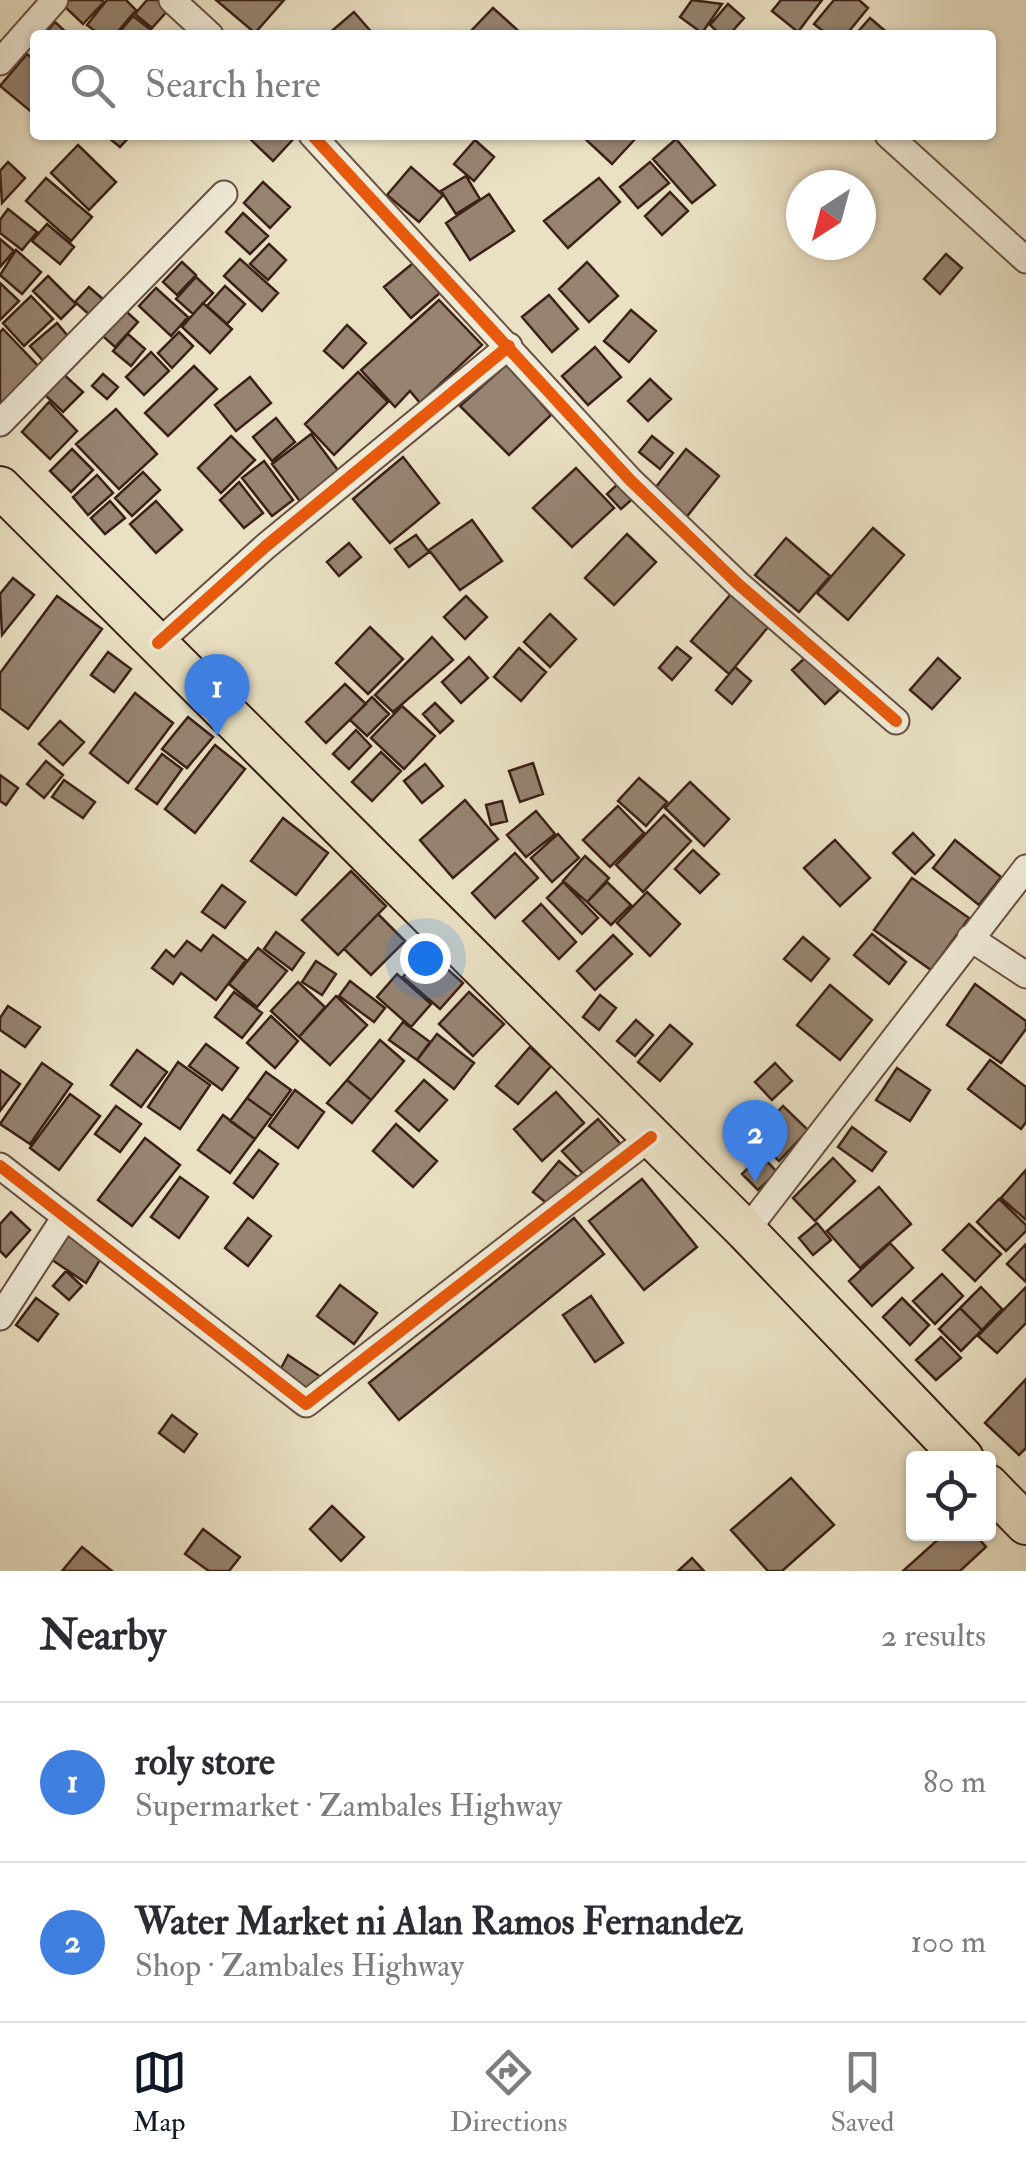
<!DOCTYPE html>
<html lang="en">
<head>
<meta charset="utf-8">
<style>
  :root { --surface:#fff; --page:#f7f7f7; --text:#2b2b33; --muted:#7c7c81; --line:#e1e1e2; --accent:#111827 }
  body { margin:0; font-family:"IM FELL Double Pica",serif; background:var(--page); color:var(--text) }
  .controls { position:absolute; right:30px; bottom:30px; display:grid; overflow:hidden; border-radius:10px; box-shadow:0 2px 8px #0004 }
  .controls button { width:90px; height:90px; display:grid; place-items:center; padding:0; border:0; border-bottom:2px solid var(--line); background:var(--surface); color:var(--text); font:50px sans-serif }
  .compass { position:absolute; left:786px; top:170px; width:90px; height:90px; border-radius:50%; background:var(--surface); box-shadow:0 2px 8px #0004; rotate:216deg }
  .you { position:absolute; left:425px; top:958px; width:35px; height:35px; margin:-25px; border:8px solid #fff; border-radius:50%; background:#1a73e8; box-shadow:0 0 0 15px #1a73e833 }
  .badge { display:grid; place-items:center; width:65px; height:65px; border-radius:50%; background:var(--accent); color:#fff; font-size:32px; font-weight:700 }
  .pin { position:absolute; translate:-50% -82px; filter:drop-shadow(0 2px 5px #0008) }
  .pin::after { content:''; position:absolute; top:52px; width:35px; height:30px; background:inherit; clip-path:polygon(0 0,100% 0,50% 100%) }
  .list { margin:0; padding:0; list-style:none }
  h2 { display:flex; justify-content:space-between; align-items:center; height:130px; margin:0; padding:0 40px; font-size:42px }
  h2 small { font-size:32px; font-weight:400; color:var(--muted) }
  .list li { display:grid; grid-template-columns:65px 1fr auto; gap:30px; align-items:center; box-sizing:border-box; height:160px; padding:0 40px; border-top:2px solid var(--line) }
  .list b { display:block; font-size:38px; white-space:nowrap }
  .list p { margin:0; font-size:32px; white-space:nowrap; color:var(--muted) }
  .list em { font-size:32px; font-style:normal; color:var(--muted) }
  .icon { flex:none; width:55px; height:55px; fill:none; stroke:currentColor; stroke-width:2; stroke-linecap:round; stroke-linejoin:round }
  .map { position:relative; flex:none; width:1026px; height:1571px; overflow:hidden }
  .search { position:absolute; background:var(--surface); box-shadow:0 2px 8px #0004; left:30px; right:30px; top:30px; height:110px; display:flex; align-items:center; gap:25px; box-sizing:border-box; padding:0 35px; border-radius:10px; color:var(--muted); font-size:38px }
  .sheet { height:450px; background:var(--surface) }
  nav { display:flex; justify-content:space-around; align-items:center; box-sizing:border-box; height:140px; border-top:2px solid var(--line); background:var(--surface); font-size:28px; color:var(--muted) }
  nav a { display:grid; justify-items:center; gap:5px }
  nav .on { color:var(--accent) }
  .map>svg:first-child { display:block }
  .building { fill:#968471; stroke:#3b2017; stroke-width:2.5 }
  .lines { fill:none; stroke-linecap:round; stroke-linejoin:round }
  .minor-casing { stroke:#675042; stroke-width:29 }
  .primary-casing { stroke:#3b2017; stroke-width:44 }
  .minor { stroke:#f1ecd9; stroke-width:25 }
  .primary { stroke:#eae1c4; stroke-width:40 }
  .cycleway-casing { stroke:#f1ecd9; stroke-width:19 }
  .cycleway { stroke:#e8590c; stroke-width:12 }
</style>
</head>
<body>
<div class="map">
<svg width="1026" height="1571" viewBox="0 0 1026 1571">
  <rect width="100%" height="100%" fill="#eae1c4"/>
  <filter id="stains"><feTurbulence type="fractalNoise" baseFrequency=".002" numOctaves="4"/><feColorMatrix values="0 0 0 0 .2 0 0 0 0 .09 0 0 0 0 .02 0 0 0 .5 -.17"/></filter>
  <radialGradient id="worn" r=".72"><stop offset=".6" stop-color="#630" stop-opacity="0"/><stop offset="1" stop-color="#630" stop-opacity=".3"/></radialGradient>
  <path class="building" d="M 66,0 L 101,0 L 104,2 L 83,24 L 62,4 Z
    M 107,0 L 126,0 L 136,10 L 115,35 L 100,35 L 87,25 Z
    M 147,0 L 162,0 L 170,8 L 152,28 L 135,14 Z
    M 216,0 L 284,0 L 255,33 Z
    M 692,0 L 722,4 L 702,33 L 680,17 Z
    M 781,0 L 822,0 L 798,32 L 772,11 Z
    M 834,0 L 859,0 L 868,8 L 846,35 L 828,35 L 814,24 Z
    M 728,4 L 744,18 L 729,35 L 721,35 L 710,25 Z
    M 493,8 L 523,35 L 469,33 Z
    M 354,12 L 374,35 L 327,35 Z
    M 133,16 L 151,30 L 147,35 L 117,35 Z
    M 870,18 L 890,35 L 855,35 Z
    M 55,22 L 69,35 L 44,35 Z
    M 27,54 L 35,61 L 34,114 L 0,86 Z
    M 105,135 L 131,135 L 120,147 Z
    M 246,135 L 297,135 L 273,161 Z
    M 581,135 L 632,135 L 636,138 L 612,164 Z
    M 676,139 L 715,185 L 692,203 L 653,159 Z
    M 475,140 L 494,157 L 474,181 L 454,164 Z
    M 78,145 L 116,182 L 89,210 L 51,173 Z
    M 8,162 L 25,178 L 2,203 L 0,171 Z
    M 650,162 L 669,183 L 638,208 L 620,187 Z
    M 411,167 L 443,195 L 419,222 L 387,195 Z
    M 466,176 L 480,199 L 456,214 L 441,191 Z
    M 46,178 L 92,217 L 71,241 L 26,201 Z
    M 599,178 L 620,202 L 568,248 L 544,221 Z
    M 263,182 L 290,207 L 270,228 L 244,203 Z
    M 670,192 L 688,211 L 662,235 L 645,216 Z
    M 489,194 L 514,231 L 470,260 L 446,223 Z
    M 8,209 L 37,232 L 22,250 L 0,233 L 0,220 Z
    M 243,213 L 268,236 L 250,254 L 226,232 Z
    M 47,224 L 74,247 L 60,264 L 32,241 Z
    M 0,239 L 14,251 L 0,267 Z
    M 269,244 L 286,260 L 268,280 L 250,264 Z
    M 16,250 L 41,272 L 22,294 L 0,275 Z
    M 946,254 L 962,268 L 940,294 L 924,279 Z
    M 423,255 L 449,285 L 411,318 L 384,287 Z
    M 240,259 L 278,293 L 262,311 L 224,276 Z
    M 182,262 L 196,275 L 177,295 L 163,282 Z
    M 587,262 L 618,296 L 589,322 L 559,289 Z
    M 48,276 L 76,304 L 61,319 L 33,291 Z
    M 196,277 L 213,293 L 193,314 L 176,299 Z
    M 0,283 L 19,301 L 0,320 Z
    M 225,286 L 245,304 L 227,324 L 207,306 Z
    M 89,287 L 105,301 L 92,317 L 75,302 Z
    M 156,288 L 188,317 L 171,336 L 139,306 Z
    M 549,295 L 578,329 L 552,352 L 522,317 Z
    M 31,296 L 53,319 L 24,346 L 3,323 Z
    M 439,300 L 482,345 L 420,403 L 410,391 L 395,407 L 361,370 Z
    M 203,303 L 232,329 L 210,353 L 182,327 Z
    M 118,304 L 138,322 L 115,347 L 95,329 Z
    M 631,310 L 656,331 L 629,362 L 604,341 Z
    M 57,323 L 73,342 L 47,365 L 30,346 Z
    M 347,325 L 366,343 L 343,368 L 324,351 Z
    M 3,329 L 43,371 L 0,413 L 0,332 Z
    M 179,332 L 193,346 L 172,368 L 158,353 Z
    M 128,334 L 145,349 L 131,366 L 113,351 Z
    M 595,347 L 621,377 L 588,405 L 562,376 Z
    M 151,352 L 169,371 L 144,395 L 126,377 Z
    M 507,364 L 551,415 L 509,455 L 460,406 Z
    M 194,366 L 217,389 L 168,436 L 145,413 Z
    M 61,372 L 83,392 L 63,412 L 42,392 Z
    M 358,372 L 388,402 L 334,455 L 305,424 Z
    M 103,374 L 118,387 L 107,399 L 92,386 Z
    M 250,377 L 271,403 L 236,431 L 215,405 Z
    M 650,379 L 671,399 L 648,421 L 628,401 Z
    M 49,402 L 77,431 L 50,459 L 22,432 Z
    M 116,409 L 157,454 L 119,489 L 76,444 Z
    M 276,418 L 295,442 L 272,461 L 253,437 Z
    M 311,434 L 340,473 L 302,504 L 272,464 Z
    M 231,436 L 255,460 L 221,493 L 198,468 Z
    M 652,436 L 673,453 L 660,469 L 639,452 Z
    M 72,449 L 93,470 L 71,492 L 50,471 Z
    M 686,449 L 719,476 L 685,519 L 652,492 Z
    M 403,457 L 439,503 L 390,543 L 353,499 Z
    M 264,461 L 293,500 L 272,516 L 242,478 Z
    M 576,468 L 614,508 L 572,547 L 533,508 Z
    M 143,472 L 160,490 L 132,516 L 115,498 Z
    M 97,475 L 113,493 L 88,515 L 73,497 Z
    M 622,480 L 637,495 L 621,509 L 607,494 Z
    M 239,482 L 263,513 L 244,528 L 220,500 Z
    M 110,501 L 125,518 L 105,534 L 91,518 Z
    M 156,501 L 182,530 L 156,553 L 130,524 Z
    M 472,520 L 502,561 L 460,590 L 429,550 Z
    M 873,528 L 904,555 L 848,620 L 817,593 Z
    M 627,534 L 656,562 L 614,605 L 585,578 Z
    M 416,535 L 429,552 L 409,567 L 395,549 Z
    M 786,538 L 830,576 L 799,612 L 755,575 Z
    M 349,543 L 361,557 L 339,576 L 327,562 Z
    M 13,578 L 34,595 L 2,635 L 0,594 Z
    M 736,588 L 774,620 L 729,674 L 691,641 Z
    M 57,596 L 102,629 L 28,729 L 0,708 L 0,673 Z
    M 466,596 L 487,617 L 465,639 L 444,617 Z
    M 550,614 L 576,639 L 550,667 L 524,642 Z
    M 370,627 L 403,659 L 368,694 L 336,663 Z
    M 432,637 L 453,660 L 393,712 L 375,695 Z
    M 677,647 L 691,658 L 672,680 L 659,668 Z
    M 519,648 L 546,672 L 521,701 L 494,677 Z
    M 812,651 L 845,685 L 825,704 L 792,670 Z
    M 108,652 L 131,669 L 114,692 L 91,675 Z
    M 469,657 L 488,678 L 461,703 L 442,682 Z
    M 938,658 L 960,678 L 932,709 L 910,690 Z
    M 735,667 L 751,681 L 732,704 L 716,690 Z
    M 345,684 L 366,704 L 326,743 L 306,722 Z
    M 135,693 L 173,723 L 128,783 L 90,753 Z
    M 372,697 L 389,714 L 367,736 L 350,720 Z
    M 435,703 L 453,721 L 440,733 L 423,714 Z
    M 402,706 L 435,736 L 404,769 L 371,738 Z
    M 188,717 L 213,737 L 187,768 L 162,749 Z
    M 60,721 L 84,742 L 63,765 L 39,744 Z
    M 356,730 L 371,746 L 349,769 L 333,754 Z
    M 215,745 L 245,769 L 195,833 L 165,809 Z
    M 381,752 L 401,771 L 372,801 L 352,782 Z
    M 162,754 L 182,769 L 157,804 L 136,789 Z
    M 46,761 L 63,775 L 44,798 L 27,784 Z
    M 533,763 L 543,794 L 520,802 L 509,771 Z
    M 425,764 L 443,786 L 422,803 L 404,781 Z
    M 0,775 L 18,788 L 6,805 L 0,801 Z
    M 639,778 L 667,802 L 646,826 L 618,801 Z
    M 64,780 L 95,802 L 83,818 L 52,797 Z
    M 690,782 L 729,819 L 704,846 L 665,808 Z
    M 465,800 L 498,839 L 453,878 L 420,840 Z
    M 502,801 L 507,821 L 491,825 L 486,805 Z
    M 618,806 L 644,833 L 610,867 L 583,840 Z
    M 536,811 L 555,834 L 526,857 L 507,835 Z
    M 664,815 L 691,841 L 643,892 L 616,865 Z
    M 283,818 L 328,853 L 296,895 L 251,861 Z
    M 913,833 L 934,855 L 915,874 L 893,853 Z
    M 558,834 L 579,858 L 552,882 L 531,858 Z
    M 835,840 L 870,878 L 840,906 L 804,868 Z
    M 955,840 L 1001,877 L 979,905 L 933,868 Z
    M 693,850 L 719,874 L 700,893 L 675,869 Z
    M 515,853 L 538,878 L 495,918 L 472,893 Z
    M 585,856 L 609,878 L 587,902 L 563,881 Z
    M 351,871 L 386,906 L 338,955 L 302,920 Z
    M 912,878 L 969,918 L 931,970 L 874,930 Z
    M 563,882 L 598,918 L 582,934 L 547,898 Z
    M 607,882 L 631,905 L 611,925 L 587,902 Z
    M 222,885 L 245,902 L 225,928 L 202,912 Z
    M 647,892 L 680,924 L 650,956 L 617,923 Z
    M 541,904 L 576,942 L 559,959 L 523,921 Z
    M 378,914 L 405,941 L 371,975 L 344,949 Z
    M 276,932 L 304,953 L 292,970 L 264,949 Z
    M 872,934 L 906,962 L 889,984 L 854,955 Z
    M 213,935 L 246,960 L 216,1000 L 181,973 L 173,984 L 152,968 L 166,950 L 174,957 L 187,941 L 201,951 Z
    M 613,935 L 632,954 L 595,990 L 577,971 Z
    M 803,937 L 829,959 L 811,981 L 784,959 Z
    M 258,948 L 287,971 L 257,1007 L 229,984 Z
    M 427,951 L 463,983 L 440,1009 L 403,977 Z
    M 316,961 L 336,974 L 322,995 L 302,982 Z
    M 397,974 L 431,1004 L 411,1027 L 377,997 Z
    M 350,981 L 385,1008 L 374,1022 L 339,996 Z
    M 298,982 L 325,1007 L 299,1037 L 271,1011 Z
    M 975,984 L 1026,1021 L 1026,1029 L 1001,1063 L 947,1025 Z
    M 830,985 L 872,1020 L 840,1060 L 797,1025 Z
    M 234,992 L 262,1013 L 242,1038 L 215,1017 Z
    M 469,992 L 504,1024 L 473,1056 L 439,1024 Z
    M 600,995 L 616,1008 L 599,1030 L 583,1017 Z
    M 336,996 L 367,1025 L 330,1065 L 299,1037 Z
    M 8,1006 L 40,1027 L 25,1047 L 0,1030 L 0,1018 Z
    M 271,1016 L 298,1041 L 275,1068 L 247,1043 Z
    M 636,1020 L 653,1035 L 635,1056 L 617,1041 Z
    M 403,1022 L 430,1042 L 417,1060 L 389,1040 Z
    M 670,1025 L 692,1044 L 660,1081 L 638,1062 Z
    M 437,1034 L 474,1063 L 454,1089 L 417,1060 Z
    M 380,1040 L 404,1061 L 371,1100 L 347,1080 Z
    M 206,1044 L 238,1068 L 222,1090 L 189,1066 Z
    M 530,1047 L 551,1066 L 518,1104 L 496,1086 Z
    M 137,1050 L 167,1072 L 141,1107 L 111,1085 Z
    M 990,1060 L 1026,1087 L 1026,1122 L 1021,1129 L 968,1089 Z
    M 178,1062 L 210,1085 L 180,1129 L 148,1107 Z
    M 42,1063 L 72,1084 L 30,1144 L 0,1124 Z
    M 775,1063 L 792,1081 L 772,1100 L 755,1082 Z
    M 897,1068 L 930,1090 L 910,1121 L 876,1100 Z
    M 0,1070 L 20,1084 L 0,1111 Z
    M 266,1072 L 291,1090 L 272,1116 L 247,1098 Z
    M 347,1080 L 371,1100 L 352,1123 L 327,1103 Z
    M 424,1080 L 447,1100 L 419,1131 L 396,1111 Z
    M 295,1090 L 324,1112 L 298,1148 L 269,1126 Z
    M 556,1092 L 584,1123 L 542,1161 L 514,1129 Z
    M 70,1094 L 100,1116 L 59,1170 L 30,1148 Z
    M 247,1098 L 272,1116 L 255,1139 L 230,1121 Z
    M 116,1106 L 141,1124 L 120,1152 L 95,1134 Z
    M 783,1106 L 808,1130 L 779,1161 L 754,1137 Z
    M 223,1115 L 255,1139 L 230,1173 L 198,1150 Z
    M 598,1119 L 625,1149 L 590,1181 L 562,1151 Z
    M 396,1124 L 437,1161 L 413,1187 L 373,1151 Z
    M 852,1127 L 886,1152 L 872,1171 L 838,1147 Z
    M 145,1138 L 180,1165 L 132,1226 L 98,1200 Z
    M 259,1150 L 278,1164 L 253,1198 L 234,1183 Z
    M 761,1155 L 777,1172 L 758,1190 L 742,1174 Z
    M 833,1158 L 855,1181 L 815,1221 L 793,1198 Z
    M 559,1161 L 582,1181 L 556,1211 L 533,1192 Z
    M 1026,1170 L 1026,1220 L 1001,1198 Z
    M 180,1177 L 208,1197 L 179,1238 L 151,1217 Z
    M 642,1179 L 697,1247 L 644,1290 L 589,1221 Z
    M 879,1187 L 911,1224 L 860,1268 L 827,1231 Z
    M 999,1199 L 1026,1225 L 1026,1231 L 1006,1251 L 977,1222 Z
    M 11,1212 L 30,1230 L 6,1257 L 0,1251 L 0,1224 Z
    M 248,1218 L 271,1236 L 248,1266 L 225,1248 Z
    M 574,1218 L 604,1254 L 399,1420 L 369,1383 Z
    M 68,1221 L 106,1250 L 86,1283 L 45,1255 Z
    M 817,1223 L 831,1240 L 813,1255 L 799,1238 Z
    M 969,1224 L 1001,1254 L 975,1281 L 943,1250 Z
    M 890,1243 L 913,1268 L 872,1306 L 849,1281 Z
    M 1026,1244 L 1026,1282 L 1007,1264 Z
    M 66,1271 L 82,1286 L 69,1300 L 53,1286 Z
    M 942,1274 L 963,1296 L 935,1324 L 913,1301 Z
    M 340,1285 L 377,1313 L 354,1344 L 317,1316 Z
    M 981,1287 L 1002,1309 L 982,1330 L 960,1308 Z
    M 1026,1287 L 1026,1323 L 997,1353 L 978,1336 Z
    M 591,1296 L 623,1343 L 595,1362 L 563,1315 Z
    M 36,1298 L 58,1314 L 38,1341 L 16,1325 Z
    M 902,1298 L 929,1325 L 910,1345 L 883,1317 Z
    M 960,1308 L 982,1330 L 961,1351 L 939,1329 Z
    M 941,1337 L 961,1358 L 936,1380 L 916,1360 Z
    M 288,1355 L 324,1379 L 311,1400 L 277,1376 Z
    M 1026,1379 L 1026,1448 L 1019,1455 L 985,1423 Z
    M 172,1415 L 197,1434 L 184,1452 L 159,1433 Z
    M 791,1478 L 834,1525 L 782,1571 L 768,1571 L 731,1530 Z
    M 332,1506 L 364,1537 L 341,1561 L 310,1529 Z
    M 203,1529 L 240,1557 L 229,1571 L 209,1571 L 185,1554 Z
    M 944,1534 L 975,1534 L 986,1547 L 960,1571 L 903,1571 Z
    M 82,1547 L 112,1571 L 62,1571 Z
    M 692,1558 L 704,1571 L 678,1571 Z"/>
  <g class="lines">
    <defs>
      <path id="minor" d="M 172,0 L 210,35
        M 0,62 L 55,0
        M 312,135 L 630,480 L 738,584 L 896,721
        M 888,135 L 1026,260
        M 0,423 L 224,194
        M 158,643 L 266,546 L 509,346
        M 970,938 L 1026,975
        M 0,1166 L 306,1404 L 651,1137
        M 746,1231 L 1026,868
        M 0,1317 L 65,1217"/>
      <path id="primary" d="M 0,487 L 746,1231 L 963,1458
        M 988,1485 L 1026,1524"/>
    </defs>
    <use href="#minor" class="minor-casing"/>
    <use href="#primary" class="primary-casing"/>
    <use href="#minor" class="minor"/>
    <use href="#primary" class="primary"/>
    <defs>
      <path id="cycleway" d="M 312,135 L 630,480 L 738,584 L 896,721
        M 158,643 L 266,546 L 509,346
        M 0,1166 L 306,1404 L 651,1137"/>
    </defs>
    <use href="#cycleway" class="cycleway-casing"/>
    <use href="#cycleway" class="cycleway"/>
  </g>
  <rect width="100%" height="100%" filter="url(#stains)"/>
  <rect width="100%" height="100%" fill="url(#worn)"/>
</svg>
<div class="controls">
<button><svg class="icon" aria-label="locate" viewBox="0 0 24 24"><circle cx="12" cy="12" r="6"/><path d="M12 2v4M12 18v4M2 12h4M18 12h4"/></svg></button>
</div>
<svg class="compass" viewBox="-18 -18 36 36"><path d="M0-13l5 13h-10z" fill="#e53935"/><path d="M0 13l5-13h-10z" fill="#7c7c81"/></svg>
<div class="you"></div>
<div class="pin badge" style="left:217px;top:736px;background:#3f7fe0">1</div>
<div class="pin badge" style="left:755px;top:1182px;background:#3f7fe0">2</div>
<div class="search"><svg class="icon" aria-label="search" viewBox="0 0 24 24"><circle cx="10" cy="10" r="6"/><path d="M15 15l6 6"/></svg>Search here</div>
</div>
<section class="sheet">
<h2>Nearby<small>2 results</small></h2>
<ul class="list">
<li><span class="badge" style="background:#3f7fe0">1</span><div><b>roly store</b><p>Supermarket · Zambales Highway</p></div><em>80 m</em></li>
<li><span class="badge" style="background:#3f7fe0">2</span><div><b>Water Market ni Alan Ramos Fernandez</b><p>Shop · Zambales Highway</p></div><em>100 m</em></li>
</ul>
</section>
<nav>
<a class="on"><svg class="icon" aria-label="map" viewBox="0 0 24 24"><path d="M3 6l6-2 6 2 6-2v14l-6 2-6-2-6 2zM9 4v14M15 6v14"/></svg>Map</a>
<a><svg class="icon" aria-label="directions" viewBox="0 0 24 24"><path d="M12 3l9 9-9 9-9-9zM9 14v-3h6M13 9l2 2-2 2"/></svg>Directions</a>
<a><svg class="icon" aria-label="saved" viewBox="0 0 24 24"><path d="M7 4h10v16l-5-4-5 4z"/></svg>Saved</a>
</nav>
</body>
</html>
